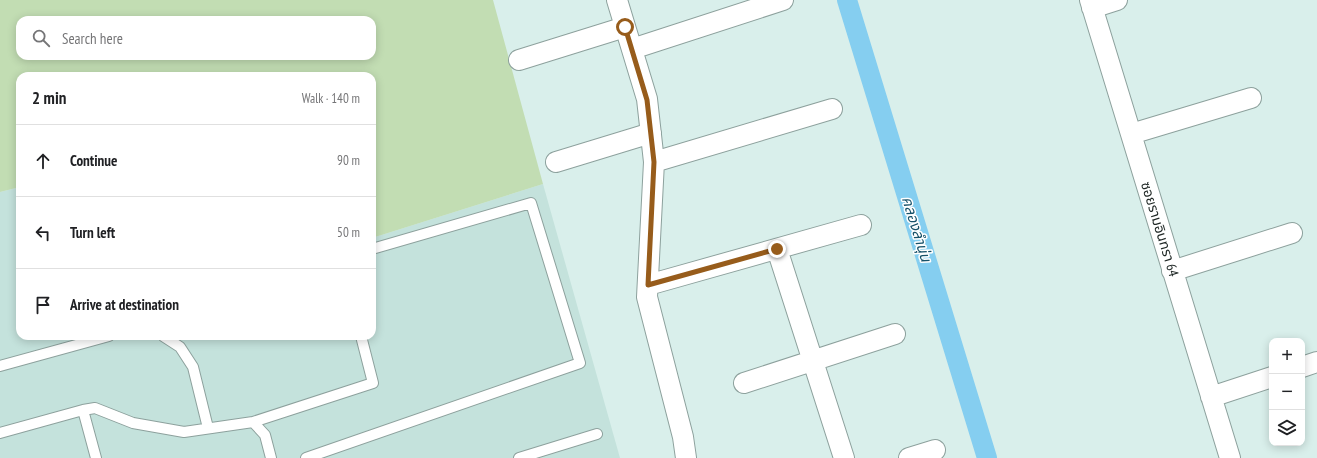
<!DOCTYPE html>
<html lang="en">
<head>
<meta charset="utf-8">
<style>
  :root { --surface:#fff; --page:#f6f6f6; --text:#202124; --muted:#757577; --line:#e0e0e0 }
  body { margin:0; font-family:"PT Sans Narrow","Noto Sans Thai",sans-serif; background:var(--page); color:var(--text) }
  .controls { position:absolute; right:12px; bottom:12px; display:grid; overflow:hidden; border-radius:8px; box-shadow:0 2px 10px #0003 }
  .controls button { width:36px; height:36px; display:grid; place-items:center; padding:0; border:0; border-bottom:1px solid var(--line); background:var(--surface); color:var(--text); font:20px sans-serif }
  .stop { position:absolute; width:12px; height:12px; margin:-9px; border:3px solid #975c1b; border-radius:50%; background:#fff }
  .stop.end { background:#975c1b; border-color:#fff; box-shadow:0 1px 4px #0008 }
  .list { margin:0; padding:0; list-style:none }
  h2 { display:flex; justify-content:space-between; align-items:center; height:52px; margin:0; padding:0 16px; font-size:17px }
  h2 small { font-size:13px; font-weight:400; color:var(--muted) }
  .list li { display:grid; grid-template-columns:26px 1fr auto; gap:12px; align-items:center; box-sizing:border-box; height:72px; padding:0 16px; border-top:1px solid var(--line) }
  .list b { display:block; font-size:15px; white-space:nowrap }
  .list em { font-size:13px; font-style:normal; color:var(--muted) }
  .icon { flex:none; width:22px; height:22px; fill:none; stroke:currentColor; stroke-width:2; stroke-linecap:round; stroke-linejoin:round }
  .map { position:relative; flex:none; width:1317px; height:458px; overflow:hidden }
  .search { position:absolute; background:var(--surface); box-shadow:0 2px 10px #0003; left:16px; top:16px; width:360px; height:44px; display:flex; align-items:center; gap:10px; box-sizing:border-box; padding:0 14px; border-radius:12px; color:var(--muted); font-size:15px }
  .panel { position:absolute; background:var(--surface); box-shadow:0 2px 10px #0003; left:16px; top:72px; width:360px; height:268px; border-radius:12px }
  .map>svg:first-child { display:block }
  .built { fill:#c4e2dc }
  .green { fill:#c2ddb3; fill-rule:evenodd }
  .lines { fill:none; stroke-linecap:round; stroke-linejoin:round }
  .canal { stroke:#85cef0; stroke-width:20 }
  .lane-casing { stroke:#8da19d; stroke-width:12 }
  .street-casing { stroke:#8da19d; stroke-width:22 }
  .lane { stroke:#fff; stroke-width:10 }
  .street { stroke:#fff; stroke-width:20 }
  .route { stroke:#975c1b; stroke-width:5 }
  .labels { text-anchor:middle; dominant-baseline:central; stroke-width:3; stroke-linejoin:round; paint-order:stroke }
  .street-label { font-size:14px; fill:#212927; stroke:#fff }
  .water-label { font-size:15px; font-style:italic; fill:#165169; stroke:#fff }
</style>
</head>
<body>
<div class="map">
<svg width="1317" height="458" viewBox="0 0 1317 458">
  <rect width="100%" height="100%" fill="#d9efeb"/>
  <path class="built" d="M 543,184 L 620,458 L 0,458 L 0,192 L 20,187 L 20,336 L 372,336 L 372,238 Z"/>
  <path class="green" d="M 0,0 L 493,0 L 543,184 L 372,238 L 372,76 L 20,76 L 20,187 L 0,192 ZM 20,20 L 372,20 L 372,56 L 20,56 Z"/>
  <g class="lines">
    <path class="canal" d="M 847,0 L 987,458"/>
    <defs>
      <path id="lane" d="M 163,336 L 180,347 L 193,367 L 208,428
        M 0,366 L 109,336
        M 83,410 L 96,458
        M 253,422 L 373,383 L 361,336
        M 0,433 L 83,410 L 95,408 L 133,423 L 184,432 L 253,422 L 265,435 L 271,458
        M 306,458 L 580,363 L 531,203 L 372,249
        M 519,458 L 597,434"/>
      <path id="street" d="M 617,0 L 647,99 L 654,162 L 647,297 L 683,437 L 686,458
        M 1090,0 L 1230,458
        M 1092,8 L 1117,0
        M 632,49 L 783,0
        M 519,60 L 625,27
        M 1131,134 L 1251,98
        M 556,162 L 651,133
        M 654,162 L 832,109
        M 777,249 L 844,458
        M 1172,271 L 1292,233
        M 648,285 L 861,225
        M 1302,367 L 1317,362
        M 744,383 L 895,334
        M 1211,397 L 1272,377
        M 909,458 L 935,450"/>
    </defs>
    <use href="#lane" class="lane-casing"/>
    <use href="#street" class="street-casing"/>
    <use href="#lane" class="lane"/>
    <use href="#street" class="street"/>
  </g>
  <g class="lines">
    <path class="route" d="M 625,27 L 647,100 L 654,162 L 648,285 L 777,249"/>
  </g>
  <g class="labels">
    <g class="street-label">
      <text transform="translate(1160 229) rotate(73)">ซอยรามอินทรา 64</text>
    </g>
    <g class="water-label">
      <text transform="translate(917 229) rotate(73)">คลองลำนุ่น</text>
    </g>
  </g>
</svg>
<div class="controls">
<button>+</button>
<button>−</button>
<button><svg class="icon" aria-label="layers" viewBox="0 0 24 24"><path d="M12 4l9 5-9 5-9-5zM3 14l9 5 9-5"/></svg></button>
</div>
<div class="stop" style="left:625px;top:27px"></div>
<div class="stop end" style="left:777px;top:249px"></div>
<div class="search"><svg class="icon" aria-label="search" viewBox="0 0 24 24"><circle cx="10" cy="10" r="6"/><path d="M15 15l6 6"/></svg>Search here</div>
<section class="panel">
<h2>2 min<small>Walk · 140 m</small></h2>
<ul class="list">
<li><svg class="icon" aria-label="ahead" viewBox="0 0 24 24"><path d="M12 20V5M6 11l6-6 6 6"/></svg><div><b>Continue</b></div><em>90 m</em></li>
<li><svg class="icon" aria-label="left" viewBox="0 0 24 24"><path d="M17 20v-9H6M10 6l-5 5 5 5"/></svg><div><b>Turn left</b></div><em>50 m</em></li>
<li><svg class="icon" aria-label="arrive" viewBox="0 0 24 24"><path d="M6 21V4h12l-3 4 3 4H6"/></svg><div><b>Arrive at destination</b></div></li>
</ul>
</section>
</div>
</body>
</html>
